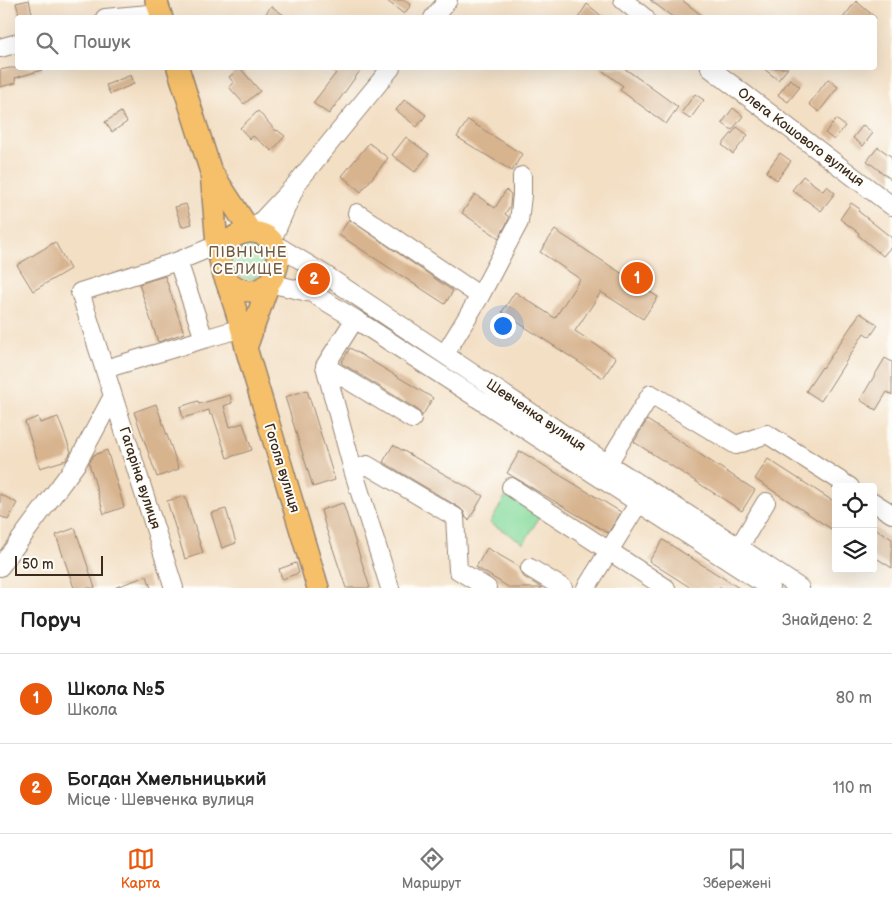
<!DOCTYPE html>
<html lang="uk">
<head>
<meta charset="utf-8">
<style>
  :root { --surface:#fff; --page:#f6f6f6; --text:#222; --muted:#767676; --line:#e0e0e0; --accent:#ea580c }
  body { margin:0; font-family:"Balsamiq Sans",sans-serif; background:var(--page); color:var(--text) }
  .controls { position:absolute; right:15px; bottom:15px; display:grid; overflow:hidden; border-radius:5px; box-shadow:0 5px 20px #0002 }
  .controls button { width:45px; height:45px; display:grid; place-items:center; padding:0; border:0; border-bottom:1px solid var(--line); background:var(--surface); color:var(--text); font:25px sans-serif }
  .scale { position:absolute; left:15px; bottom:12px; width:88px; box-sizing:border-box; padding-left:5px; border:2px solid #3b2a1e; border-top:0; font-size:14px; line-height:18px; white-space:nowrap; color:#3b2a1e; -webkit-text-stroke:4px #fdfcf7; paint-order:stroke }
  .you { position:absolute; left:502px; top:325px; width:18px; height:18px; margin:-12px; border:4px solid #fff; border-radius:50%; background:#1a73e8; box-shadow:0 0 0 8px #1a73e833 }
  .badge { display:grid; place-items:center; width:32px; height:32px; border-radius:50%; background:var(--accent); color:#fff; font-size:16px; font-weight:700 }
  .pin { position:absolute; translate:-50% -50%; border:2px solid #fff; box-shadow:0 1px 5px #0006 }
  .list { margin:0; padding:0; list-style:none }
  h2 { display:flex; justify-content:space-between; align-items:center; height:65px; margin:0; padding:0 20px; font-size:21px }
  h2 small { font-size:16px; font-weight:400; color:var(--muted) }
  .list li { display:grid; grid-template-columns:32px 1fr auto; gap:15px; align-items:center; box-sizing:border-box; height:90px; padding:0 20px; border-top:1px solid var(--line) }
  .list b { display:block; font-size:19px; white-space:nowrap }
  .list p { margin:0; font-size:16px; white-space:nowrap; color:var(--muted) }
  .list em { font-size:16px; font-style:normal; color:var(--muted) }
  .icon { flex:none; width:28px; height:28px; fill:none; stroke:currentColor; stroke-width:2; stroke-linecap:round; stroke-linejoin:round }
  .map { position:relative; flex:none; width:892px; height:588px; overflow:hidden }
  .search { position:absolute; background:var(--surface); box-shadow:0 5px 20px #0002; left:15px; right:15px; top:15px; height:55px; display:flex; align-items:center; gap:12px; box-sizing:border-box; padding:0 18px; border-radius:5px; color:var(--muted); font-size:19px }
  .sheet { height:245px; background:var(--surface) }
  nav { display:flex; justify-content:space-around; align-items:center; box-sizing:border-box; height:70px; border-top:1px solid var(--line); background:var(--surface); font-size:14px; color:var(--muted) }
  nav a { display:grid; justify-items:center; gap:2px }
  nav .on { color:var(--accent) }
  .map>svg:first-child { display:block }
  .green { fill:#88dc9e; stroke:#62835e }
  .building { fill:#d7b38e }
  .lines { fill:none; stroke-linecap:round; stroke-linejoin:round }
  .minor-casing { stroke:#978471; stroke-width:20 }
  .major-casing { stroke:#978471; stroke-width:24 }
  .minor { stroke:#fff; stroke-width:18 }
  .major { stroke:#f6c06b; stroke-width:21 }
  .labels { text-anchor:middle; dominant-baseline:central; stroke-width:4; stroke-linejoin:round; paint-order:stroke }
  .street-label { font-size:14px; fill:#3b2a1e; stroke:#fdfcf7 }
  .neighbourhood-label { font-size:15px; letter-spacing:1px; fill:#725a45; stroke:#fdfcf7 }
</style>
</head>
<body>
<div class="map">
<svg width="892" height="588" viewBox="0 0 892 588">
  <rect width="100%" height="100%" fill="#fdfcf7"/>
  <filter id="ink" filterUnits="userSpaceOnUse"><feTurbulence type="fractalNoise" baseFrequency=".02" numOctaves="2"/><feDisplacementMap in="SourceGraphic" scale="10" xChannelSelector="R" yChannelSelector="G"/><feConvolveMatrix kernelMatrix="1 2 1 2 8 2 1 2 1" color-interpolation-filters="sRGB"/></filter>
  <filter id="wash" filterUnits="userSpaceOnUse"><feTurbulence type="fractalNoise" baseFrequency=".0096" numOctaves="4" result="noise"/><feDisplacementMap in="SourceGraphic" scale="20" xChannelSelector="R" yChannelSelector="G"/><feGaussianBlur stdDeviation="1.12" result="paint"/><feColorMatrix in="noise" values="0 0 0 0 0 0 0 0 0 0 0 0 0 0 0 0 0 1.4 0 .05"/><feComposite in="paint" operator="in"/></filter>
  <g filter="url(#wash)">
    <rect width="100%" height="100%" fill="#f3dfc4"/>
    <path class="green" d="M232 262a17 17 0 1 1 34 0a17 17 0 1 1-34 0Z
      M 507,494 L 541,514 L 524,543 L 490,523 Z"/>
    <g id="blocks">
      <path class="building" d="M 29,0 L 33,18 L 20,18 L 16,3 Z
        M 386,0 L 404,0 L 411,5 L 404,14 Z
        M 650,0 L 682,0 L 705,18 L 674,18 Z
        M 856,1 L 876,18 L 843,18 Z
        M 587,4 L 604,18 L 578,18 Z
        M 271,6 L 288,18 L 263,18 Z
        M 10,68 L 42,68 L 42,70 L 15,78 L 16,83 L 0,87 L 0,70 Z
        M 240,68 L 260,91 L 244,104 L 229,87 L 234,83 L 229,77 Z
        M 329,68 L 362,68 L 329,114 L 313,103 L 336,73 Z
        M 599,68 L 624,68 L 678,107 L 666,124 L 620,90 L 623,86 Z
        M 763,68 L 788,68 L 778,80 Z
        M 131,75 L 134,84 L 110,94 L 106,85 Z
        M 790,79 L 800,87 L 788,102 L 778,95 Z
        M 828,79 L 838,87 L 819,112 L 809,104 Z
        M 695,94 L 704,100 L 690,119 L 681,113 Z
        M 405,99 L 426,115 L 417,127 L 396,110 Z
        M 733,108 L 743,116 L 732,130 L 722,123 Z
        M 258,111 L 276,131 L 277,130 L 285,136 L 272,151 L 253,136 L 250,139 L 240,128 Z
        M 121,112 L 127,122 L 112,132 L 105,122 Z
        M 836,119 L 845,126 L 834,140 L 825,133 Z
        M 468,120 L 522,154 L 512,171 L 457,137 Z
        M 863,125 L 873,133 L 863,146 L 853,138 Z
        M 737,127 L 748,135 L 733,154 L 722,145 Z
        M 406,137 L 429,154 L 415,172 L 392,155 Z
        M 369,143 L 388,158 L 361,192 L 342,176 Z
        M 878,147 L 892,157 L 892,180 L 867,161 Z
        M 780,153 L 791,161 L 777,180 L 766,172 Z
        M 803,176 L 823,191 L 827,186 L 835,193 L 821,211 L 792,190 Z
        M 506,190 L 511,194 L 510,206 L 505,214 L 509,217 L 509,219 L 499,238 L 462,213 L 475,194 L 495,208 Z
        M 851,203 L 860,209 L 858,211 L 892,238 L 892,246 L 883,256 L 858,235 L 859,233 L 840,219 Z
        M 186,204 L 192,224 L 182,227 L 175,207 Z
        M 349,219 L 453,291 L 445,304 L 339,235 Z
        M 555,230 L 658,297 L 643,319 L 601,292 L 575,331 L 616,358 L 603,378 L 502,312 L 515,292 L 555,318 L 580,279 L 540,252 Z
        M 55,242 L 70,269 L 33,291 L 17,265 Z
        M 165,276 L 184,333 L 158,342 L 139,284 Z
        M 860,313 L 878,325 L 870,337 L 864,333 L 821,401 L 806,391 L 822,367 L 823,368 Z
        M 350,348 L 433,398 L 422,416 L 418,410 L 341,363 Z
        M 885,358 L 892,362 L 892,395 L 887,392 L 876,410 L 860,400 Z
        M 307,390 L 335,480 L 313,487 L 285,397 Z
        M 230,395 L 232,403 L 224,406 L 230,427 L 243,423 L 252,450 L 227,458 L 213,415 L 210,415 L 209,410 L 183,418 L 180,407 L 198,401 L 199,404 Z
        M 156,404 L 179,469 L 157,477 L 134,412 Z
        M 38,417 L 40,423 L 58,417 L 71,452 L 66,460 L 40,468 L 25,422 Z
        M 647,420 L 755,490 L 742,511 L 634,442 Z
        M 393,445 L 483,496 L 469,520 L 466,518 L 464,512 L 460,508 L 383,462 Z
        M 107,450 L 124,507 L 104,514 L 89,463 L 94,455 Z
        M 520,451 L 621,512 L 608,533 L 507,473 Z
        M 768,459 L 836,503 L 836,532 L 755,479 Z
        M 0,494 L 17,503 L 8,520 L 0,516 Z
        M 185,496 L 203,553 L 185,559 L 167,501 Z
        M 343,503 L 370,588 L 346,588 L 325,525 L 321,510 Z
        M 226,509 L 236,543 L 222,548 L 211,513 Z
        M 873,527 L 892,539 L 892,568 L 873,556 Z
        M 75,528 L 95,588 L 74,588 L 56,535 Z
        M 663,540 L 739,588 L 691,588 L 649,561 Z
        M 487,548 L 520,567 L 521,573 L 524,577 L 542,588 L 510,588 L 476,567 Z
        M 296,563 L 299,573 L 282,579 L 279,569 Z
        M 147,576 L 151,588 L 116,588 L 116,587 Z"/>
    </g>
  </g>
  <g filter="url(#ink)">
    <use href="#blocks" fill-opacity="0" stroke="#978471" stroke-width="1"/>
    <g class="lines">
      <defs>
        <path id="minor" d="M 623,0 L 645,18
          M 105,18 L 160,13
          M 433,18 L 448,0
          M 0,48 L 18,43
          M 710,68 L 892,206
          M 297,183 L 271,242 L 324,274 L 608,464 L 739,547 L 800,588
          M 357,213 L 480,296
          M 251,232 L 297,183 L 391,68
          M 217,245 L 178,261 L 204,339 L 242,328
          M 269,283 L 312,293 L 355,319 L 770,588
          M 355,319 L 325,366 L 353,470 L 390,588
          M 445,354 L 480,296 L 519,222 L 522,195 L 522,176
          M 325,366 L 412,419
          M 105,369 L 204,339
          M 608,464 L 619,445 L 651,394 L 736,445 L 767,434 L 850,487
          M 353,470 L 367,465 L 455,517 L 458,570 L 487,588
          M 511,487 L 666,588
          M 873,502 L 892,514
          M 739,547 L 766,502
          M 0,567 L 77,463 L 113,396
          M 530,568 L 563,588
          M 174,588 L 80,292 L 178,261
          M 586,588 L 638,504"/>
        <path id="major" d="M 156,0 L 162,18
          M 178,68 L 211,172 L 217,245 L 220,260
          M 213,174 L 251,232
          M 226,280 C 274,321 302,233 250,232 C 240,232 230,238 225,246 C 221,252 220,258 221,265 C 222,272 226,279 228,286 C 235,307 242,327 246,348 L 318,588
          M 246,348 L 269,283"/>
      </defs>
      <use href="#minor" class="minor-casing"/>
      <use href="#major" class="major-casing"/>
      <use href="#minor" class="minor"/>
      <use href="#major" class="major"/>
    </g>
  </g>
  <g class="labels">
    <g class="street-label">
      <text transform="translate(801 137) rotate(37)">Олега Кошового вулиця</text>
      <text transform="translate(536 415) rotate(34)">Шевченка вулиця</text>
      <text transform="translate(282 468) rotate(73)">Гоголя вулиця</text>
      <text transform="translate(140 478) rotate(72)">Гагаріна вулиця</text>
    </g>
    <g class="neighbourhood-label">
      <text x="248" y="252">ПІВНІЧНЕ<tspan x="248" dy="17">СЕЛИЩЕ</tspan></text>
    </g>
  </g>
</svg>
<div class="controls">
<button><svg class="icon" aria-label="locate" viewBox="0 0 24 24"><circle cx="12" cy="12" r="6"/><path d="M12 2v4M12 18v4M2 12h4M18 12h4"/></svg></button>
<button><svg class="icon" aria-label="layers" viewBox="0 0 24 24"><path d="M12 4l9 5-9 5-9-5zM3 14l9 5 9-5"/></svg></button>
</div>
<div class="scale">50 m</div>
<div class="you"></div>
<div class="pin badge" style="left:637px;top:278px">1</div>
<div class="pin badge" style="left:314px;top:279px">2</div>
<div class="search"><svg class="icon" aria-label="search" viewBox="0 0 24 24"><circle cx="10" cy="10" r="6"/><path d="M15 15l6 6"/></svg>Пошук</div>
</div>
<section class="sheet">
<h2>Поруч<small>Знайдено: 2</small></h2>
<ul class="list">
<li><span class="badge">1</span><div><b>Школа №5</b><p>Школа</p></div><em>80 m</em></li>
<li><span class="badge">2</span><div><b>Богдан Хмельницький</b><p>Місце · Шевченка вулиця</p></div><em>110 m</em></li>
</ul>
</section>
<nav>
<a class="on"><svg class="icon" aria-label="map" viewBox="0 0 24 24"><path d="M3 6l6-2 6 2 6-2v14l-6 2-6-2-6 2zM9 4v14M15 6v14"/></svg>Карта</a>
<a><svg class="icon" aria-label="directions" viewBox="0 0 24 24"><path d="M12 3l9 9-9 9-9-9zM9 14v-3h6M13 9l2 2-2 2"/></svg>Маршрут</a>
<a><svg class="icon" aria-label="saved" viewBox="0 0 24 24"><path d="M7 4h10v16l-5-4-5 4z"/></svg>Збережені</a>
</nav>
</body>
</html>
